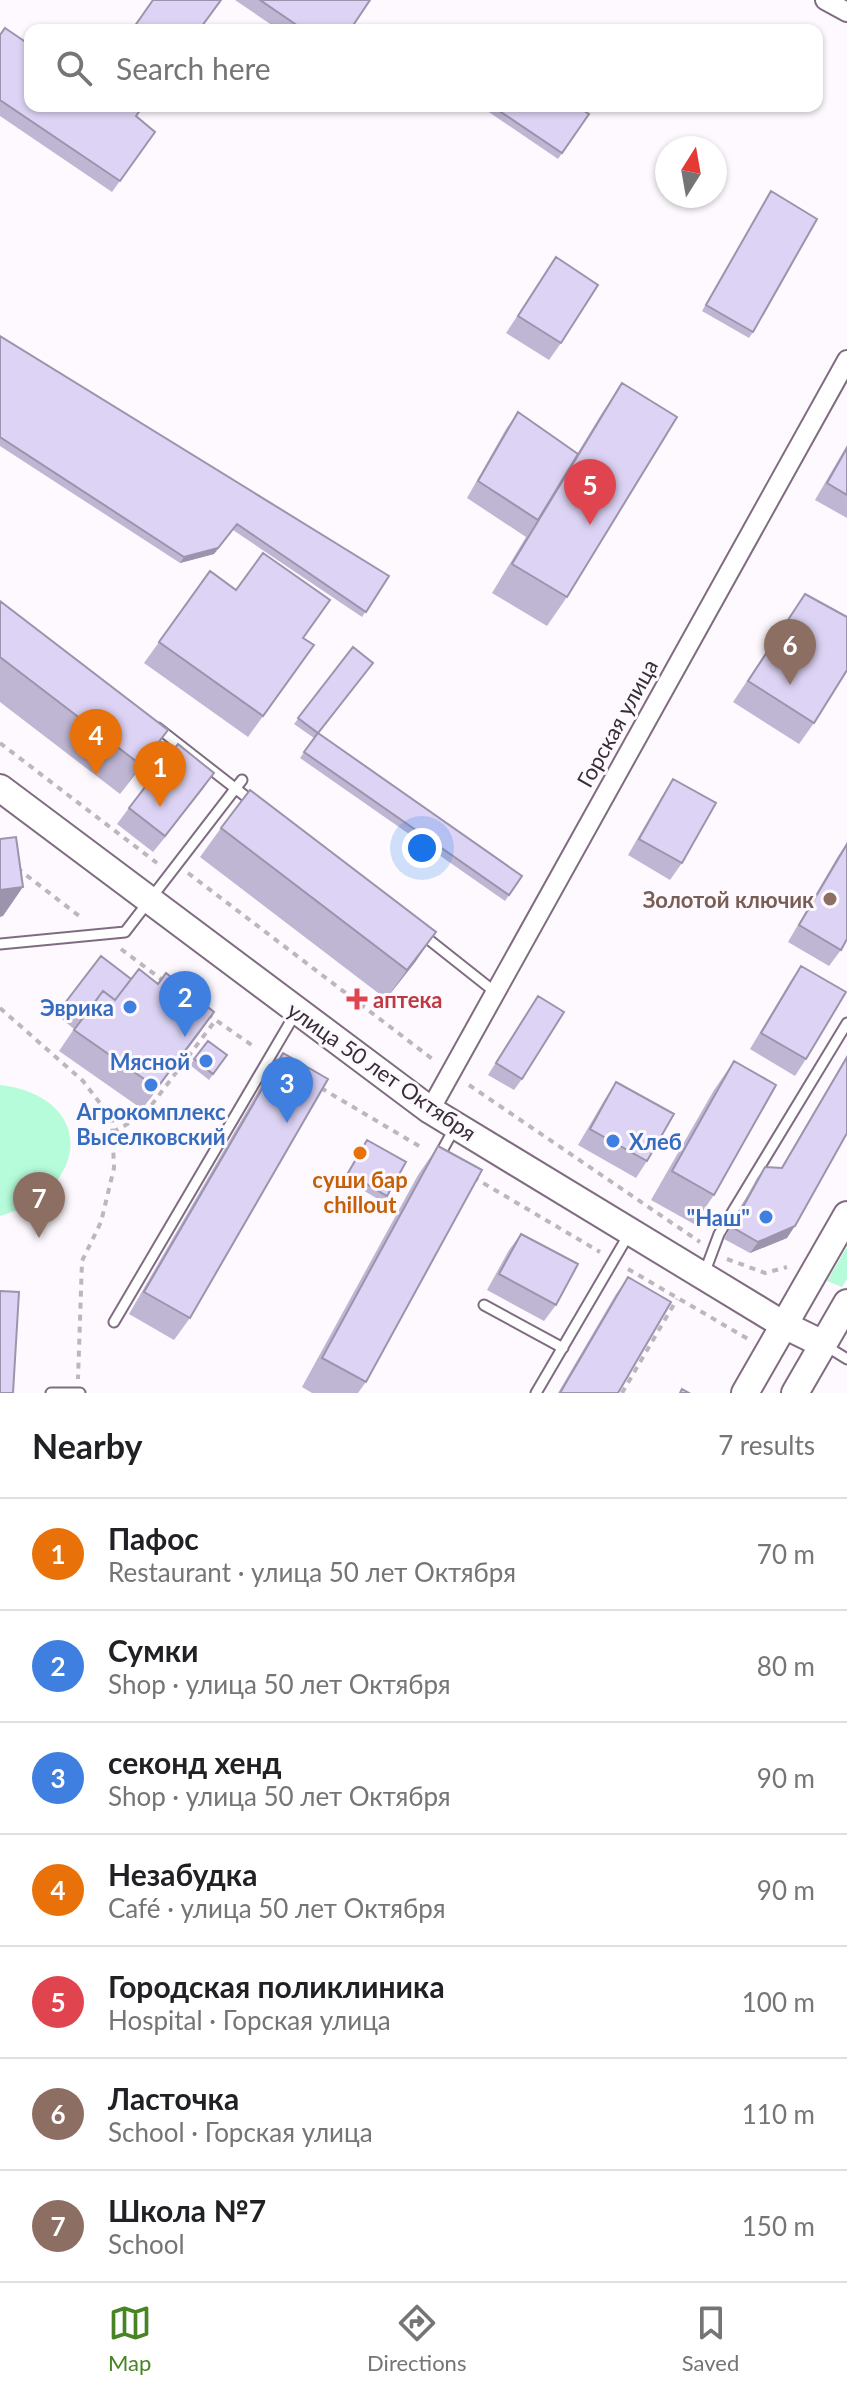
<!DOCTYPE html>
<html lang="en">
<head>
<meta charset="utf-8">
<style>
  :root { --surface:#fff; --page:#f2f2f2; --text:#202124; --muted:#757577; --line:#e0e0e0; --accent:#478524 }
  body { margin:0; font-family:Lato,sans-serif; background:var(--page); color:var(--text) }
  .compass { position:absolute; left:655px; top:136px; width:72px; height:72px; border-radius:50%; background:var(--surface); box-shadow:0 2px 6px #0004; rotate:11deg }
  .you { position:absolute; left:422px; top:848px; width:28px; height:28px; margin:-20px; border:6px solid #fff; border-radius:50%; background:#1a73e8; box-shadow:0 0 0 12px #1a73e833 }
  .badge { display:grid; place-items:center; width:52px; height:52px; border-radius:50%; background:var(--accent); color:#fff; font-size:26px; font-weight:700 }
  .pin { position:absolute; translate:-50% -66px; filter:drop-shadow(0 2px 4px #0008) }
  .pin::after { content:''; position:absolute; top:42px; width:28px; height:24px; background:inherit; clip-path:polygon(0 0,100% 0,50% 100%) }
  .list { margin:0; padding:0; list-style:none }
  h2 { display:flex; justify-content:space-between; align-items:center; height:104px; margin:0; padding:0 32px; font-size:34px }
  h2 small { font-size:26px; font-weight:400; color:var(--muted) }
  .list li { display:grid; grid-template-columns:52px 1fr auto; gap:24px; align-items:center; box-sizing:border-box; height:112px; padding:0 32px; border-top:2px solid var(--line) }
  .list b { display:block; font-size:30px; white-space:nowrap }
  .list p { margin:0; font-size:26px; white-space:nowrap; color:var(--muted) }
  .list em { font-size:26px; font-style:normal; color:var(--muted) }
  .icon { flex:none; width:44px; height:44px; fill:none; stroke:currentColor; stroke-width:2; stroke-linecap:round; stroke-linejoin:round }
  .map { position:relative; flex:none; width:847px; height:1393px; overflow:hidden }
  .search { position:absolute; background:var(--surface); box-shadow:0 2px 6px #0004; left:24px; right:24px; top:24px; height:88px; display:flex; align-items:center; gap:20px; box-sizing:border-box; padding:0 28px; border-radius:16px; color:var(--muted); font-size:30px }
  .sheet { height:888px; background:var(--surface) }
  nav { display:flex; justify-content:space-around; align-items:center; box-sizing:border-box; height:112px; border-top:2px solid var(--line); background:var(--surface); font-size:22px; color:var(--muted) }
  nav a { display:grid; justify-items:center; gap:4px }
  nav .on { color:var(--accent) }
  .map>svg:first-child { display:block }
  .green { fill:#b6fcda }
  .lines { fill:none; stroke-linecap:round; stroke-linejoin:round }
  .service-casing { stroke:#806c81; stroke-width:13 }
  .minor-casing { stroke:#806c81; stroke-width:22 }
  .secondary-casing { stroke:#806c81; stroke-width:30 }
  .path { stroke:#bdb7bd; stroke-width:4; stroke-dasharray:6 6; stroke-linecap:butt }
  .service { stroke:#fff; stroke-width:9 }
  .minor { stroke:#fff; stroke-width:18 }
  .secondary { stroke:#fff; stroke-width:26 }
  .wall { fill:#beb6d3 }
  .shaded-wall { fill:#9b94ac }
  .building { fill:#ddd4f5; stroke:#9b94ac; stroke-width:2 }
  .education-dot { fill:#8d6e63; stroke:#fdf9fe; stroke-width:3 }
  .health-dot { fill:#e0444e; stroke:#fdf9fe; stroke-width:3 }
  .shop-dot { fill:#3f7fe0; stroke:#fdf9fe; stroke-width:3 }
  .food-dot { fill:#e8710a; stroke:#fdf9fe; stroke-width:3 }
  .labels { text-anchor:middle; dominant-baseline:central; stroke-width:6; stroke-linejoin:round; paint-order:stroke }
  .street-label { font-size:22px; fill:#372e37; stroke:#fdf9fe }
  .education-label { font-size:22px; font-weight:bold; fill:#785e54; stroke:#fdf9fe; text-anchor:end }
  .health-label { font-size:22px; font-weight:bold; fill:#be3a42; stroke:#fdf9fe; text-anchor:start }
  .shop-label { font-size:22px; font-weight:bold; fill:#366cbe; stroke:#fdf9fe; text-anchor:end }
  .food-label { font-size:22px; font-weight:bold; fill:#c56008; stroke:#fdf9fe }
</style>
</head>
<body>
<div class="map">
<svg width="847" height="1393" viewBox="0 0 847 1393">
  <rect width="100%" height="100%" fill="#fdf9fe"/>
  <path class="green" d="M 0,1085 C 98,1097 90,1191 0,1216 Z
    M 847,1247 L 847,1279 L 842,1287 L 827,1281 Z"/>
  <g class="lines">
    <defs>
      <path id="service" d="M 158,728 L 254,803
        M 423,935 L 495,992
        M 0,944 L 125,932 L 242,780
        M 438,1158 L 454,1129
        M 704,1274 L 719,1234 L 847,1023
        M 484,1305 L 563,1348
        M 114,1322 L 295,1014
        M 826,1346 L 847,1359
        M 51,1393 L 80,1393
        M 536,1393 L 629,1234"/>
      <path id="minor" d="M 825,0 L 847,12
        M 430,1110 L 847,360"/>
      <path id="secondary" d="M 0,788 L 430,1110 L 784,1325 L 823,1344
        M 745,1393 L 847,1215
        M 795,1393 L 847,1303"/>
    </defs>
    <use href="#service" class="service-casing"/>
    <use href="#minor" class="minor-casing"/>
    <use href="#secondary" class="secondary-casing"/>
    <path class="path" d="M 0,743 L 157,863
      M 17,868 L 83,919
      M 188,873 L 435,1061
      M 121,949 L 165,982
      M 0,1008 L 83,1081 L 112,1119 L 114,1168 L 101,1222 L 82,1261 L 78,1379
      M 207,1014 L 256,1048
      M 469,1085 L 700,1242
      M 321,1088 L 424,1149
      M 113,1132 L 144,1115 L 215,1021
      M 473,1177 L 600,1252
      M 727,1259 L 765,1273 L 787,1267
      M 628,1269 L 748,1339
      M 622,1393 L 677,1299"/>
    <use href="#service" class="service"/>
    <use href="#minor" class="minor"/>
    <use href="#secondary" class="secondary"/>
  </g>
  <path class="wall" d="M 235,0 L 370,0 L 350,30 L 279,30 Z
    M 0,35 L 136,116 L 155,132 L 112,192 L 0,116 Z
    M 480,106 L 576,106 L 589,114 L 558,159 Z
    M 771,191 L 753,332 L 749,338 L 702,311 Z
    M 556,257 L 561,343 L 549,360 L 506,333 Z
    M 0,336 L 389,576 L 362,617 L 233,530 L 214,554 L 180,563 L 0,446 Z
    M 622,383 L 567,597 L 547,626 L 492,593 L 526,537 L 467,498 L 506,429 L 518,412 L 577,454 L 602,413 Z
    M 847,445 L 847,518 L 815,500 Z
    M 210,571 L 314,645 L 248,737 L 144,663 Z
    M 805,594 L 814,723 L 799,744 L 733,702 Z
    M 0,601 L 168,730 L 120,794 L 0,702 Z
    M 353,647 L 318,733 L 522,876 L 505,901 L 300,758 L 314,738 L 294,724 Z
    M 214,773 L 153,852 L 117,824 L 129,808 Z
    M 673,779 L 682,863 L 670,880 L 628,855 L 662,796 Z
    M 221,828 L 416,961 L 386,999 L 200,857 Z
    M 847,843 L 841,950 L 829,966 L 788,942 L 838,856 Z
    M 801,966 L 806,1059 L 795,1076 L 750,1049 L 790,982 Z
    M 131,979 L 158,984 L 214,1012 L 142,1109 L 59,1051 L 74,1029 L 57,1015 L 65,1003 Z
    M 538,996 L 522,1079 L 514,1090 L 488,1075 Z
    M 208,1041 L 227,1055 L 209,1080 L 190,1065 Z
    M 283,1053 L 190,1318 L 174,1340 L 129,1314 L 268,1074 Z
    M 847,1056 L 847,1133 L 787,1238 L 750,1253 L 724,1239 L 757,1178 L 765,1167 L 781,1168 Z
    M 734,1061 L 714,1195 L 694,1224 L 651,1200 L 714,1090 Z
    M 616,1082 L 647,1161 L 636,1178 L 578,1145 L 605,1099 Z
    M 367,1140 L 387,1196 L 383,1202 L 344,1179 Z
    M 438,1146 L 366,1382 L 358,1393 L 312,1393 L 302,1387 L 418,1175 Z
    M 521,1234 L 556,1305 L 544,1321 L 487,1290 L 509,1250 Z
    M 628,1277 L 618,1393 L 558,1393 L 616,1294 Z"/>
  <path class="shaded-wall" d="M 237,524 L 214,554 L 180,563 L 184,557 Z
    M 168,730 L 147,759 L 120,794 L 141,765 Z
    M 214,773 L 203,789 L 153,852 L 165,836 Z
    M 23,887 L 3,916 L 0,917 L 0,890 Z
    M 436,932 L 416,961 L 386,999 L 407,970 Z
    M 214,1012 L 199,1034 L 142,1109 L 157,1088 Z
    M 795,1226 L 787,1238 L 750,1253 L 758,1242 Z"/>
  <path class="building" d="M 153,0 L 221,0 L 199,30 L 132,30 Z
    M 260,0 L 370,0 L 350,30 L 304,30 Z
    M 5,28 L 30,45 L 30,106 L 143,106 L 136,116 L 155,132 L 120,181 L 0,100 L 0,35 Z
    M 492,106 L 576,106 L 589,114 L 562,153 Z
    M 771,191 L 817,219 L 753,332 L 706,305 Z
    M 556,257 L 598,285 L 561,343 L 518,316 Z
    M 0,336 L 389,576 L 366,612 L 237,524 L 218,548 L 184,557 L 0,437 Z
    M 622,383 L 677,417 L 567,597 L 512,564 Z
    M 518,412 L 578,454 L 538,520 L 478,481 Z
    M 847,448 L 847,495 L 827,483 Z
    M 263,553 L 330,600 L 303,638 L 314,645 L 263,716 L 159,642 L 210,571 L 236,590 Z
    M 805,594 L 847,617 L 847,670 L 814,723 L 748,681 Z
    M 0,601 L 168,730 L 141,765 L 0,657 Z
    M 353,647 L 373,663 L 318,733 L 298,718 Z
    M 318,733 L 522,876 L 509,895 L 304,752 Z
    M 178,744 L 214,773 L 165,836 L 129,808 Z
    M 673,779 L 716,803 L 682,863 L 639,839 Z
    M 250,790 L 436,932 L 407,970 L 221,828 Z
    M 16,837 L 23,887 L 0,890 L 0,839 Z
    M 847,844 L 847,939 L 841,950 L 799,925 Z
    M 101,956 L 131,979 L 115,1000 L 103,991 L 83,1018 L 65,1003 Z
    M 801,966 L 846,992 L 806,1059 L 761,1033 Z
    M 139,969 L 158,984 L 166,973 L 214,1012 L 157,1088 L 74,1030 L 103,991 L 115,1000 Z
    M 538,996 L 564,1012 L 522,1079 L 496,1063 Z
    M 208,1041 L 227,1055 L 213,1074 L 194,1059 Z
    M 283,1053 L 328,1079 L 190,1318 L 144,1292 Z
    M 847,1057 L 847,1133 L 795,1226 L 758,1242 L 732,1227 L 765,1167 L 782,1168 Z
    M 734,1061 L 776,1085 L 714,1195 L 672,1171 Z
    M 616,1082 L 674,1114 L 647,1161 L 590,1129 Z
    M 367,1140 L 406,1162 L 387,1196 L 348,1173 Z
    M 438,1146 L 482,1170 L 366,1382 L 322,1358 Z
    M 521,1234 L 578,1264 L 556,1305 L 499,1274 Z
    M 628,1277 L 671,1302 L 618,1393 L 560,1393 Z
    M 0,1291 L 19,1292 L 13,1393 L 0,1393 Z
    M 682,1389 L 689,1393 L 680,1393 Z"/>
  <circle class="education-dot" cx="830" cy="899" r="8"/>
  <path class="health-dot" d="M353 987h8v8h8v8h-8v8h-8v-8h-8v-8h8z"/>
  <g class="shop-dot">
    <circle cx="130" cy="1007" r="8"/>
    <circle cx="206" cy="1061" r="8"/>
    <circle cx="151" cy="1085" r="8"/>
    <circle cx="613" cy="1141" r="8"/>
    <circle cx="766" cy="1217" r="8"/>
  </g>
  <circle class="food-dot" cx="360" cy="1153" r="8"/>
  <g class="labels">
    <g class="street-label">
      <text transform="translate(617 723) rotate(-61)">Горская улица</text>
      <text transform="translate(382 1071) rotate(35)">улица 50 лет Октября</text>
    </g>
    <g class="education-label">
      <text x="814" y="899">Золотой ключик</text>
    </g>
    <g class="health-label">
      <text x="373" y="999">аптека</text>
    </g>
    <g class="shop-label">
      <text x="114" y="1007">Эврика</text>
      <text x="190" y="1061">Мясной</text>
      <text x="151" y="1111" text-anchor="middle">Агрокомплекс<tspan x="151" dy="25">Выселковский</tspan></text>
      <text x="629" y="1141" text-anchor="start">Хлеб</text>
      <text x="750" y="1217">"Наш"</text>
    </g>
    <g class="food-label">
      <text x="360" y="1179">суши бар<tspan x="360" dy="25">chillout</tspan></text>
    </g>
  </g>
</svg>
<svg class="compass" viewBox="-18 -18 36 36"><path d="M0-13l5 13h-10z" fill="#e53935"/><path d="M0 13l5-13h-10z" fill="#757577"/></svg>
<div class="you"></div>
<div class="pin badge" style="left:160px;top:807px;background:#e8710a">1</div>
<div class="pin badge" style="left:185px;top:1037px;background:#3f7fe0">2</div>
<div class="pin badge" style="left:287px;top:1123px;background:#3f7fe0">3</div>
<div class="pin badge" style="left:96px;top:775px;background:#e8710a">4</div>
<div class="pin badge" style="left:590px;top:525px;background:#e0444e">5</div>
<div class="pin badge" style="left:790px;top:685px;background:#8d6e63">6</div>
<div class="pin badge" style="left:39px;top:1238px;background:#8d6e63">7</div>
<div class="search"><svg class="icon" aria-label="search" viewBox="0 0 24 24"><circle cx="10" cy="10" r="6"/><path d="M15 15l6 6"/></svg>Search here</div>
</div>
<section class="sheet">
<h2>Nearby<small>7 results</small></h2>
<ul class="list">
<li><span class="badge" style="background:#e8710a">1</span><div><b>Пафос</b><p>Restaurant · улица 50 лет Октября</p></div><em>70 m</em></li>
<li><span class="badge" style="background:#3f7fe0">2</span><div><b>Сумки</b><p>Shop · улица 50 лет Октября</p></div><em>80 m</em></li>
<li><span class="badge" style="background:#3f7fe0">3</span><div><b>секонд хенд</b><p>Shop · улица 50 лет Октября</p></div><em>90 m</em></li>
<li><span class="badge" style="background:#e8710a">4</span><div><b>Незабудка</b><p>Café · улица 50 лет Октября</p></div><em>90 m</em></li>
<li><span class="badge" style="background:#e0444e">5</span><div><b>Городская поликлиника</b><p>Hospital · Горская улица</p></div><em>100 m</em></li>
<li><span class="badge" style="background:#8d6e63">6</span><div><b>Ласточка</b><p>School · Горская улица</p></div><em>110 m</em></li>
<li><span class="badge" style="background:#8d6e63">7</span><div><b>Школа №7</b><p>School</p></div><em>150 m</em></li>
</ul>
</section>
<nav>
<a class="on"><svg class="icon" aria-label="map" viewBox="0 0 24 24"><path d="M3 6l6-2 6 2 6-2v14l-6 2-6-2-6 2zM9 4v14M15 6v14"/></svg>Map</a>
<a><svg class="icon" aria-label="directions" viewBox="0 0 24 24"><path d="M12 3l9 9-9 9-9-9zM9 14v-3h6M13 9l2 2-2 2"/></svg>Directions</a>
<a><svg class="icon" aria-label="saved" viewBox="0 0 24 24"><path d="M7 4h10v16l-5-4-5 4z"/></svg>Saved</a>
</nav>
</body>
</html>
